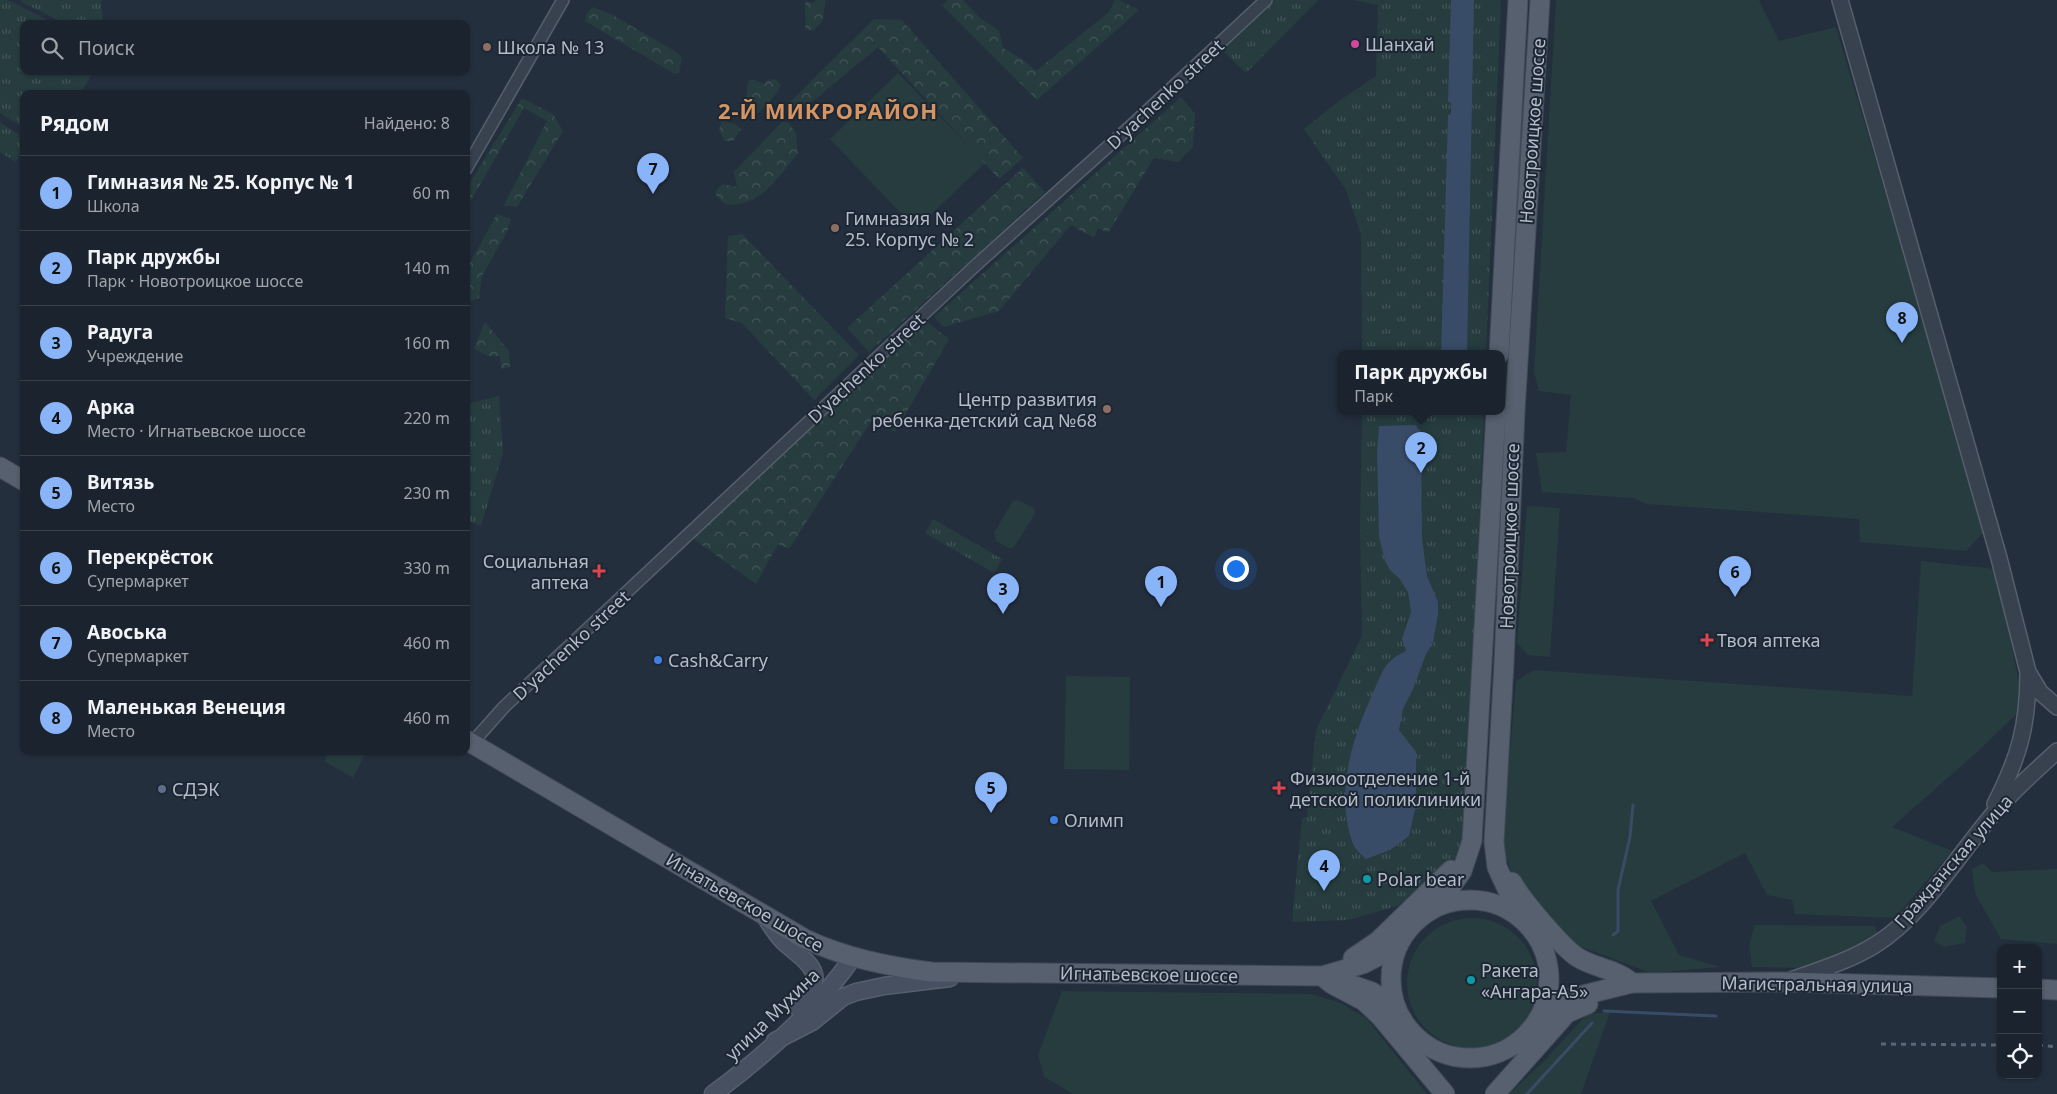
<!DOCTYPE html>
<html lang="ru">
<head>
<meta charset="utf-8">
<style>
  :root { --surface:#1b232e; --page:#282f3a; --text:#f1f3f6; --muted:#a0a4aa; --line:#39404a; --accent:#8ab4f8 }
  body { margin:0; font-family:"Noto Sans",sans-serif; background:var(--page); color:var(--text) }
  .controls { position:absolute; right:15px; bottom:15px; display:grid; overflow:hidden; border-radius:10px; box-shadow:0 1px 4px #0004 }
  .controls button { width:45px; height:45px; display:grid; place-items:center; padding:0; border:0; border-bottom:1px solid var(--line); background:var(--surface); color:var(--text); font:25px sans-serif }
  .you { position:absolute; left:1235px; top:568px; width:18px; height:18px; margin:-12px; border:4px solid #fff; border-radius:50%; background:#1a73e8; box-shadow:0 0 0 8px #1a73e833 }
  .badge { display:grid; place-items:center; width:32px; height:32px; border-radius:50%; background:var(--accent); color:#111; font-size:16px; font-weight:700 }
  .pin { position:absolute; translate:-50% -41px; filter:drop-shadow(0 1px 2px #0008) }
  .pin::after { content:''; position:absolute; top:26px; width:18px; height:15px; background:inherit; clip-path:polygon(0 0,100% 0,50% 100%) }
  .popup { position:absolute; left:1337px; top:350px; width:168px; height:65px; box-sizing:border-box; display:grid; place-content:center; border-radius:10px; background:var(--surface); filter:drop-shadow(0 1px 4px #0005); font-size:16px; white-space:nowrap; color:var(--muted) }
  .popup b { font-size:19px; color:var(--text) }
  .popup::after { content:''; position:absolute; left:50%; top:100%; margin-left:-10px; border:10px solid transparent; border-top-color:var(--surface) }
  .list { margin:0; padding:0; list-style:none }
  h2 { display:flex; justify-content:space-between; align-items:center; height:65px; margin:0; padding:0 20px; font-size:21px }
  h2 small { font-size:16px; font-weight:400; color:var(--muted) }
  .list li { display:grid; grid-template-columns:32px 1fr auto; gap:15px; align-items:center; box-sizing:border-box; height:75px; padding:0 20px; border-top:1px solid var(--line) }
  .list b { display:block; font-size:19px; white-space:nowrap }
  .list p { margin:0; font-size:16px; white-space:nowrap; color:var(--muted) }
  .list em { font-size:16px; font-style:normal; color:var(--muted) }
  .icon { flex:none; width:28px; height:28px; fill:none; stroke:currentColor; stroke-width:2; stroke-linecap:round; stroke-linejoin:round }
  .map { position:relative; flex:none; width:2057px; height:1094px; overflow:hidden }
  .search { position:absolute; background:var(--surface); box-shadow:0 1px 4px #0004; left:20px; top:20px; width:450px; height:55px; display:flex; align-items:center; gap:12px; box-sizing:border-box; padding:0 18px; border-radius:10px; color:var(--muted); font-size:19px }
  .panel { position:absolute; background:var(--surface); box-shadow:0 1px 4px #0004; left:20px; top:90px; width:450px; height:665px; border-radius:10px }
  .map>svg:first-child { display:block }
  .grass { fill:#263c3f }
  .forest { fill:url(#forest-crowns) }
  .park { fill:url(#park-tufts) }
  .water { fill:#394c67 }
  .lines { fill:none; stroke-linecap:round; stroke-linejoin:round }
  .stream { stroke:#394c67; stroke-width:3 }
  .minor-casing { stroke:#565f6c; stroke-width:14 }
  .tertiary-casing { stroke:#565f6c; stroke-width:18 }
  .secondary-casing { stroke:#565f6c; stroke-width:19 }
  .primary-casing { stroke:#414a57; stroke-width:21 }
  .minor { stroke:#38414e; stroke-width:11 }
  .tertiary { stroke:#38414e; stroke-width:15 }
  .secondary { stroke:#465061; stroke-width:16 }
  .primary { stroke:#56606e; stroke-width:19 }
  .rail { stroke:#5a6575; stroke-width:3; stroke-dasharray:5 5; stroke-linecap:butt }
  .hotel-dot { fill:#d1479c; stroke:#1d2633; stroke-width:2 }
  .education-dot { fill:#8d6e63; stroke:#1d2633; stroke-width:2 }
  .health-dot { fill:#e0444e; stroke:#1d2633; stroke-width:2 }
  .shop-dot { fill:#3f7fe0; stroke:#1d2633; stroke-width:2 }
  .service-dot { fill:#5c6f8a; stroke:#1d2633; stroke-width:2 }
  .culture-dot { fill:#0f9aa8; stroke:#1d2633; stroke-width:2 }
  .labels { text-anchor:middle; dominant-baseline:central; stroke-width:4; stroke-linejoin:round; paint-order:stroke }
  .poi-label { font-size:18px; fill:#b4bcc9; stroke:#1d2633; text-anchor:start }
  .street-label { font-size:18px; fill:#b4bcc9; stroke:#1d2633 }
  .district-label { font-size:22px; font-weight:bold; letter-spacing:1px; fill:#d59563; stroke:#1d2633 }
</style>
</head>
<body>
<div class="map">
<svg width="2057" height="1094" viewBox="0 0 2057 1094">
  <defs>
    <pattern id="forest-crowns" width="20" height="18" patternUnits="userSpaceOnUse" patternTransform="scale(1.25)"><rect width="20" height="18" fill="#263c3f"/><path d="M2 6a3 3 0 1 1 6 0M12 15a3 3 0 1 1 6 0" fill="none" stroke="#435659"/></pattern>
    <pattern id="park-tufts" width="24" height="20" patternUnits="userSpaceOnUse" patternTransform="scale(1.25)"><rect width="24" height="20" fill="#263c3f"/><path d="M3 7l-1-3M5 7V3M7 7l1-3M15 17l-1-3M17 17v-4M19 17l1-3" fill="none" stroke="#435659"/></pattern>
  </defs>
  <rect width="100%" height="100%" fill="#242f3e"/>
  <path class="grass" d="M 1556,0 L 1759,0 L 1779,41 L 1836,27 L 1986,530 L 1966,551 L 1860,542 L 1859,519 L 1647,504 L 1633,498 L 1542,492 L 1536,453 L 1566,452 L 1571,395 L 1539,391 L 1534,372 Z
    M 898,73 L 985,163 L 916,229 L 830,139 Z
    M 1018,500 L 1034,508 L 1035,514 L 1014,547 L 1008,548 L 996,541 L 994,533 L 1013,501 Z
    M 1527,506 L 1560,508 L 1550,657 L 1528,655 L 1517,643 Z
    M 1921,561 L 1996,569 L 2024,707 L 1976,753 L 1892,827 L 1952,851 L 1895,918 L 1795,914 L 1792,900 L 1767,895 L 1745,853 L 1651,901 L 1679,955 L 1720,967 L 1651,973 L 1568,942 L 1513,875 L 1506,857 L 1503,839 L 1504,819 L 1516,681 L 1534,670 L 1912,696 Z
    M 1066,676 L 1130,677 L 1129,770 L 1064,769 Z
    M 329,751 L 367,751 L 353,778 L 324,761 Z
    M 1983,863 L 1992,872 L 2057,869 L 2057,944 L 2001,939 L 1975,893 L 1972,869 Z
    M 1959,916 L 1967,927 L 1965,943 L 1944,947 L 1934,941 L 1940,926 Z
    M1407 983a65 65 0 1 1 130 0a65 65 0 1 1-130 0Z
    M 1755,925 L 1875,926 L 1877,932 L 1875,940 L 1838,958 L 1797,968 L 1752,967 L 1749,945 Z
    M 1062,991 L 1311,994 L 1341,1003 L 1366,1018 L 1427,1094 L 1073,1094 L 1044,1077 L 1038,1055 Z
    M 1610,1012 L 1581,1094 L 1509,1094 L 1545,1060 L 1587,1014 Z"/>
  <path class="forest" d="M 816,0 L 826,0 L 822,22 L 813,31 L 805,29 C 807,19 803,12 806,1 L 813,3 Z
    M 948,0 L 963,0 L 979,17 L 999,31 L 1003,48 L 1022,59 L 1036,71 L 1109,12 L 1115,0 L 1119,0 L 1139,10 L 1037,100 L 942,5 Z
    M 593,7 L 611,14 L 678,53 L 682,58 L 679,72 L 675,74 L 585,21 L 587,13 Z
    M 874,19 L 902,20 L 1023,158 L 999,179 L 878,47 L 800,112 L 788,104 Z
    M 769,79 L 776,80 L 781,85 C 774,99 757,118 742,120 C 733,103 745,106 747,93 C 748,88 747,85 749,80 L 755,80 L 764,84 Z
    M 1181,97 L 1195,114 L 1193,147 L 1178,162 L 1154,158 L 1108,233 L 1098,228 L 1094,238 L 1071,225 L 999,311 L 944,327 L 934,317 Z
    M 522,98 L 553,114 L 563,131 L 517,207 L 504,205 L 547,121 L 524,108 L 466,209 L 466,189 Z
    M 722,121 L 735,124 L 741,129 L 733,141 L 725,141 L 719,130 Z
    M 782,122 L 788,122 L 796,133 L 798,153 C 778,177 760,209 725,204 L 715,194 L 718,188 L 723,184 L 737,187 L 734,172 Z
    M 1023,168 L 1045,192 L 869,352 L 847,328 Z
    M 497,214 L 511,219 L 507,232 L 482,276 L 479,298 L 466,303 L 466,270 Z
    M 742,234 L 859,355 L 814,400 L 742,323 L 725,318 L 728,236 Z
    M 921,317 L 949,339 L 895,432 L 872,420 L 789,549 L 778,544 L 756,584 L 688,535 Z
    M 485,322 L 509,351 L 510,367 L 501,369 L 500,356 L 488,356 L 474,349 Z"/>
  <path class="park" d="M 0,0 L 8,0 L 55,24 L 24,24 L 24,71 L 94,71 L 80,94 L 24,94 L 24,128 L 0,113 Z
    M 21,0 L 101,0 L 103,24 L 67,24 L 21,2 Z
    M 1275,0 L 1318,0 L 1246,73 L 1220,48 Z
    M 1353,0 L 1501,0 L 1486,354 L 1362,354 L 1361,234 L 1346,190 L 1304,129 L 1339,101 L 1376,76 L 1378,5 Z
    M 0,122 L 24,138 L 24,147 L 16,162 L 0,152 Z
    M 499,396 L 503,453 L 481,526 L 466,520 L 466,404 Z
    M 1362,412 L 1484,412 L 1465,835 L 1456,857 L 1428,885 L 1397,906 L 1348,920 L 1292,922 L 1302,818 L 1307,817 L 1316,730 L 1362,636 L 1360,530 Z
    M 933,519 L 1002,559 L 994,573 L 925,533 Z"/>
  <path class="water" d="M 1451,0 L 1474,0 L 1467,354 L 1441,354 L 1448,115 L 1451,114 L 1451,103 L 1448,102 Z
    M 1416,425 L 1421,434 L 1422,538 L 1427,576 L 1438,602 L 1438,614 L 1433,643 L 1426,654 L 1413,689 L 1403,709 L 1399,730 L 1416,752 L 1416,805 L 1409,836 L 1390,850 L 1366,859 C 1362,855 1355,850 1353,844 C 1335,795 1351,741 1372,695 C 1382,674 1383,661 1406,651 L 1402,639 L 1411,612 L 1408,592 L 1399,578 L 1390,570 L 1385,561 L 1379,537 L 1377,453 L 1379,426 Z"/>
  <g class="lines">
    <path class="stream" d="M 1613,935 L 1618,931 L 1618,890 L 1630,837 L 1633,805
      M 1604,1011 L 1716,1016
      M 1527,1094 L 1592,1023"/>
    <defs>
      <path id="minor" d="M 466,169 L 563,0
        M 472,743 L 504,707 L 976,265 L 1133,124 L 1266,0"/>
      <path id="tertiary" d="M 1840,0 L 1999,558 L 2028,672 L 2040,692 L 2057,707
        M 1995,804 C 2019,757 2028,726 2028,673
        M 1791,980 C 1819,970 1849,961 1875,945 C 1920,917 1952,864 1985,824 C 2006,797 2032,774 2057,751"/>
      <path id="secondary" d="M 765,916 C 771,926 777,936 786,944 C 815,968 826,974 799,1009
        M 775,1041 L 812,1022 L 843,997 L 856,992 L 884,986 L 950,978
        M 713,1094 C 763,1057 818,1008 853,957"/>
      <path id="primary" d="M 1499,354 L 1518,0
        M 0,467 L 24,481
        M 466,740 L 805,939 C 846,958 887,966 931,972 L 1322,976 L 1363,964 L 1398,946
        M 1512,882 C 1521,899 1561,946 1577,957 C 1594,968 1617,969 1632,983
        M1391 979a79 79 0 1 1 158 0a79 79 0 1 1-158 0Z
        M 1437,907 L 1462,871 L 1472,841 L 1496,412
        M 1520,917 L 1497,867 L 1494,842 L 1504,663 L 1515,411 L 1540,0
        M 1353,958 L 1378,941 L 1451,870
        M 1322,976 L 1332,984 L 1364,1001 L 1380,1016 L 1445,1094
        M 1349,984 L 1372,992 L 1396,1008
        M 2038,989 L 2057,990
        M 1539,1018 L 1571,998 L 1632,983 L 1786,982 L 2001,988
        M 1495,1094 L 1567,1013 L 1588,1004"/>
    </defs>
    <use href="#minor" class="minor-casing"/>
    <use href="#tertiary" class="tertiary-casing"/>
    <use href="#secondary" class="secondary-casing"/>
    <use href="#primary" class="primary-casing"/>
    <use href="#minor" class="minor"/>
    <use href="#tertiary" class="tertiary"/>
    <use href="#secondary" class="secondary"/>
    <use href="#primary" class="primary"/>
    <path class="rail" d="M 1881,1044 L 2001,1045
      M 2038,1045 L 2057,1047"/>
  </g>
  <circle class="hotel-dot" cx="1355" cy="44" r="5"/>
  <g class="education-dot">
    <circle cx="487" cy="47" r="5"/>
    <circle cx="835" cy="228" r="5"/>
    <circle cx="1107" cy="409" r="5"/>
  </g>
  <g class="health-dot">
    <path d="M596.5 563.5h5v5h5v5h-5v5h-5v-5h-5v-5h5z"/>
    <path d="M1704.5 632.5h5v5h5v5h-5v5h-5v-5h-5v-5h5z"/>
    <path d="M1276.5 780.5h5v5h5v5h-5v5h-5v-5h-5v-5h5z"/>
  </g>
  <g class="shop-dot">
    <circle cx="658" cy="660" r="5"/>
    <circle cx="1054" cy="820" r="5"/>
  </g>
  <circle class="service-dot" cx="162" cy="789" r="5"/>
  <g class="culture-dot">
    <circle cx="1367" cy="879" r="5"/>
    <circle cx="1471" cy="980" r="5"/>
  </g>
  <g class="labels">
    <g class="poi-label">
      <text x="1365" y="44">Шанхай</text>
      <text x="497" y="47">Школа № 13</text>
      <text x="845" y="218">Гимназия №<tspan x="845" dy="21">25. Корпус № 2</tspan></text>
      <text x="1097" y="399" text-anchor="end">Центр развития<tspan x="1097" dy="21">ребенка-детский сад №68</tspan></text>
      <text x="589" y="561" text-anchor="end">Социальная<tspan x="589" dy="21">аптека</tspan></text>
      <text x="1717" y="640">Твоя аптека</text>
      <text x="668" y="660">Cash&amp;Carry</text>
      <text x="1290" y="778">Физиоотделение 1-й<tspan x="1290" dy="21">детской поликлиники</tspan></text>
      <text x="172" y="789">СДЭК</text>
      <text x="1064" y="820">Олимп</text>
      <text x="1377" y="879">Polar bear</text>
      <text x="1481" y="970">Ракета<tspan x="1481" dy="21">«Ангара-А5»</tspan></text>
    </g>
    <g class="street-label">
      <text transform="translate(1165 94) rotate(-43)">D'yachenko street</text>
      <text transform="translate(1532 131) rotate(-86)">Новотроицкое шоссе</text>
      <text transform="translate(866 368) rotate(-43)">D'yachenko street</text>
      <text transform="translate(1509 536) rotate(-88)">Новотроицкое шоссе</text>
      <text transform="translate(571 645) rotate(-43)">D'yachenko street</text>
      <text transform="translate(1953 861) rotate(-49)">Гражданская улица</text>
      <text transform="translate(745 902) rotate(30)">Игнатьевское шоссе</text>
      <text transform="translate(1149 974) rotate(1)">Игнатьевское шоссе</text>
      <text transform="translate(1817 984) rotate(1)">Магистральная улица</text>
      <text transform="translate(772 1014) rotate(-44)">улица Мухина</text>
    </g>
    <g class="district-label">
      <text x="828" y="110">2-Й МИКРОРАЙОН</text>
    </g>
  </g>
</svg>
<div class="controls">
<button>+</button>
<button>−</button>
<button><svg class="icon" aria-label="locate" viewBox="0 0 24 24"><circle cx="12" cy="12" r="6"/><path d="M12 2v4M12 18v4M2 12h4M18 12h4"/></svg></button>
</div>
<div class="you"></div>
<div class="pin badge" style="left:1161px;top:607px">1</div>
<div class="pin badge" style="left:1421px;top:473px">2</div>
<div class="popup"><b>Парк дружбы</b>Парк</div>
<div class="pin badge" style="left:1003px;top:614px">3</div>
<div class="pin badge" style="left:1324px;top:891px">4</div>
<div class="pin badge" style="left:991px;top:813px">5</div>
<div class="pin badge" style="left:1735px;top:597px">6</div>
<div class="pin badge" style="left:653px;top:194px">7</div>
<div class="pin badge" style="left:1902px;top:343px">8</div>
<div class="search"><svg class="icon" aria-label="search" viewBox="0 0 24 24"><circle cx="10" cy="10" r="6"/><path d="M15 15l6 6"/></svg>Поиск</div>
<section class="panel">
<h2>Рядом<small>Найдено: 8</small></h2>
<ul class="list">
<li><span class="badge">1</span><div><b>Гимназия № 25. Корпус № 1</b><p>Школа</p></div><em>60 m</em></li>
<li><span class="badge">2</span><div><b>Парк дружбы</b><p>Парк · Новотроицкое шоссе</p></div><em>140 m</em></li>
<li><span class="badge">3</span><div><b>Радуга</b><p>Учреждение</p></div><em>160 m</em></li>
<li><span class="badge">4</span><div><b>Арка</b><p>Место · Игнатьевское шоссе</p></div><em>220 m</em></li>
<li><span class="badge">5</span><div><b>Витязь</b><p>Место</p></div><em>230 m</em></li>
<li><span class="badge">6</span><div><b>Перекрёсток</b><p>Супермаркет</p></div><em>330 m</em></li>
<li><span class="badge">7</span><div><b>Авоська</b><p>Супермаркет</p></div><em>460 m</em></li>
<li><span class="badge">8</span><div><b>Маленькая Венеция</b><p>Место</p></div><em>460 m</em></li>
</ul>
</section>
</div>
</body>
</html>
